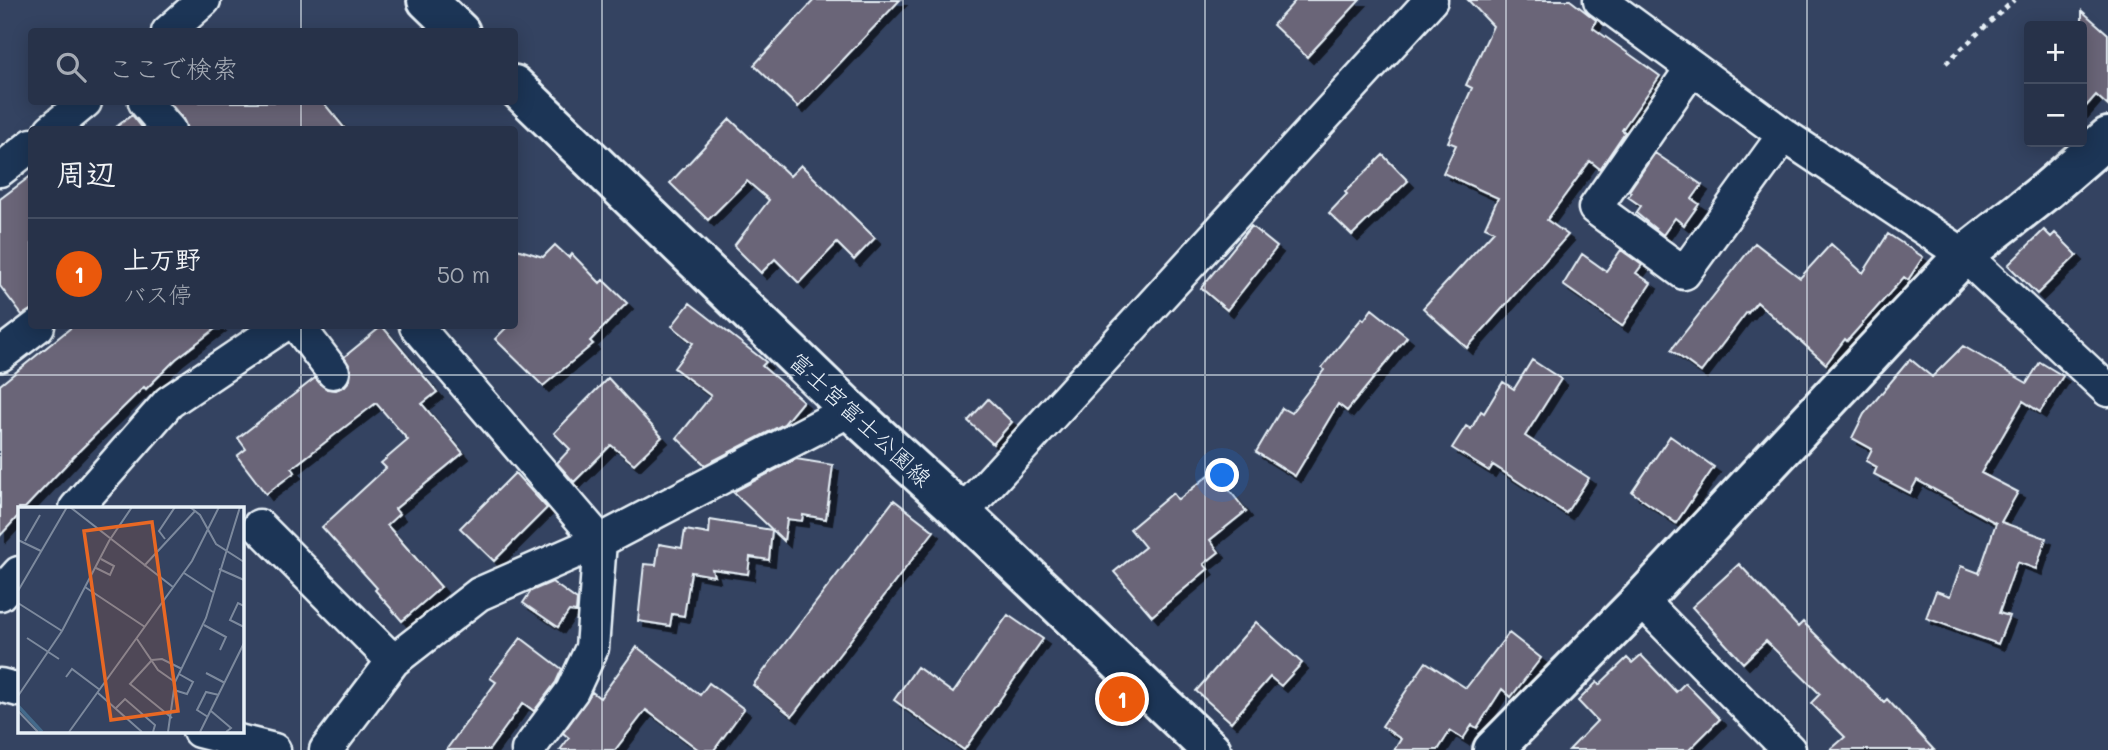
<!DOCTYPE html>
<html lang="ja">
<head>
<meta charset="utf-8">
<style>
  :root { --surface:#273249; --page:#333e53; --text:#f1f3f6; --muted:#a4aab4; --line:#434d61; --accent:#ea580c }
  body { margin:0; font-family:Mali,"Klee One",sans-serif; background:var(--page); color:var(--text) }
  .controls { position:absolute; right:21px; top:21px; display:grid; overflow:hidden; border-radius:7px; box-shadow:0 4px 18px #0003 }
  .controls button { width:63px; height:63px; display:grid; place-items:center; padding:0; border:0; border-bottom:2px solid var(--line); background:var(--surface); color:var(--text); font:35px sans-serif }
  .you { position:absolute; left:1223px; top:476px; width:24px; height:24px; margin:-18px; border:5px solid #fff; border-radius:50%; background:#1a73e8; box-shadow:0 0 0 10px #1a73e833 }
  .badge { display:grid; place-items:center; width:46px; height:46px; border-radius:50%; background:var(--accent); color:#fff; font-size:23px; font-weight:700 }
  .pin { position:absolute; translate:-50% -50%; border:4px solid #fff; box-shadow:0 2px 7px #0006 }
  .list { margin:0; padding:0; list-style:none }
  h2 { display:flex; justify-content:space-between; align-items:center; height:91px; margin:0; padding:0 28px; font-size:30px }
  h2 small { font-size:23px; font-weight:400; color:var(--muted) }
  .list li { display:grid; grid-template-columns:46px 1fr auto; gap:21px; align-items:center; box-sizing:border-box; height:112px; padding:0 28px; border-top:2px solid var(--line) }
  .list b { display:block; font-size:26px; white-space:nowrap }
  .list p { margin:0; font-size:23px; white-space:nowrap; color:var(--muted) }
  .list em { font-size:23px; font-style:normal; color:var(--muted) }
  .icon { flex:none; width:38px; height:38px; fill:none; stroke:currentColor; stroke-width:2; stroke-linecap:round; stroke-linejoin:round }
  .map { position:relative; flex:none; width:2108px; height:750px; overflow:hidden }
  .search { position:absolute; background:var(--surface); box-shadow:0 4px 18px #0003; left:28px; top:28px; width:490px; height:77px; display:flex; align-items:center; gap:18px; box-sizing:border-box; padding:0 24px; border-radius:7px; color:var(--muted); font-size:26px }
  .panel { position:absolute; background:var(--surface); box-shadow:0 4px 18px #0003; left:28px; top:126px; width:490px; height:203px; border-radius:7px }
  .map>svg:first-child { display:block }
  .building { fill:#6a6578; stroke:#e8f1f8; stroke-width:2; filter:url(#shadow) }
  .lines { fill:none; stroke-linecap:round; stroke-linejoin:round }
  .street-casing { stroke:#e8f1f8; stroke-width:37 }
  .secondary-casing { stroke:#e8f1f8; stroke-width:44 }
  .path { stroke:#e8f1f8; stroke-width:4.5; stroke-dasharray:5 5; stroke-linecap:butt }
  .street { stroke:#1d3557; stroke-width:32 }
  .secondary { stroke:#1d3557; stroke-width:38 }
  .grid { fill:none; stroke:#e8f1f8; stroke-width:2; stroke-opacity:0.55 }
  .labels { text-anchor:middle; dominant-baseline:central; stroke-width:7; stroke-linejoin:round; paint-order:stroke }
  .street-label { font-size:23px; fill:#e8f1f8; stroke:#1d3557 }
  .inset-river { fill:none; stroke:#446a8b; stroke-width:3.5 }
  .inset-road { fill:none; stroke:#7c899d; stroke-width:2 }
  .view { fill:#e86824; fill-opacity:0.15; stroke:#e86824; stroke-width:3.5 }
  .inset-edge { fill:none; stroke:#e8f1f8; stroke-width:3.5 }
</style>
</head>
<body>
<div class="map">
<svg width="2108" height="750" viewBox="0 0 2108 750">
  <defs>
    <filter id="shadow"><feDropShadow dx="6" dy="6" stdDeviation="0" flood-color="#0009"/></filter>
  </defs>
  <rect width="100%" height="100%" fill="#344361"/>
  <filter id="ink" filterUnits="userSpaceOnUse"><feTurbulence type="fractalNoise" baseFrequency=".0143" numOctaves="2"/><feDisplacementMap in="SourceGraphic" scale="14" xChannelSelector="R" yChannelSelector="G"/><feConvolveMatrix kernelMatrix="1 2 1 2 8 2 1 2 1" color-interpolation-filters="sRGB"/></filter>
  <g filter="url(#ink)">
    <path class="building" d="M 814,0 L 900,0 L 798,107 L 754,65 Z
      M 1296,0 L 1360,0 L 1307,57 L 1273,25 Z
      M 1468,0 L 1570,0 L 1596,20 L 1593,28 L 1660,76 L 1622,130 L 1625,132 L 1600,169 L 1590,161 L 1547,220 L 1568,235 L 1467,348 L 1423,308 L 1494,231 L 1485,227 L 1498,198 L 1443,173 L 1456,145 L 1448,142 L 1472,88 L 1466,85 L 1493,26 Z
      M 2082,11 L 2108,34 L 2108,106 L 2096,95 L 2082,111 Z
      M 169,102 L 323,102 L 346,130 L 187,130 L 183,119 Z
      M 132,115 L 144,130 L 112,130 Z
      M 730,119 L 790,176 L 801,165 L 875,238 L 854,260 L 837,243 L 799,283 L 775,259 L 761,273 L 734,246 L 769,200 L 747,181 L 708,220 L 670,183 Z
      M 1655,153 L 1702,185 L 1692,199 L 1699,204 L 1684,225 L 1675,218 L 1663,235 L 1636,213 L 1641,206 L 1628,197 L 1631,193 L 1629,191 Z
      M 1383,155 L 1408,181 L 1352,235 L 1329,213 L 1347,194 L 1345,192 Z
      M 32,175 L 32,309 L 22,315 L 0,286 L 0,199 Z
      M 1251,226 L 1277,247 L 1227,310 L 1201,288 Z
      M 2044,230 L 2051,237 L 2055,233 L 2077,255 L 2037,294 L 2008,265 Z
      M 1888,234 L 1923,257 L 1908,280 L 1904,277 L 1847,341 L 1845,339 L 1826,364 L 1757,302 L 1748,313 L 1747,312 L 1701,372 L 1671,350 L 1755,243 L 1800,278 L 1831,244 L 1863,273 Z
      M 555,245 L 569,258 L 572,254 L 600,283 L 603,280 L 627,303 L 590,341 L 593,344 L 543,386 L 495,339 L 508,326 L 514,326 L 514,248 L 543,257 Z
      M 1621,250 L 1642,265 L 1636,273 L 1651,283 L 1622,326 L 1563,285 L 1582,254 L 1606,271 Z
      M 690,303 L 766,362 L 762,366 L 803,401 L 784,424 L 705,465 L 677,438 L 711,396 L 674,368 L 693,343 L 672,326 Z
      M 1372,309 L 1407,337 L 1347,411 L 1338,404 L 1295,476 L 1256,452 L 1282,408 L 1291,413 L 1324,370 L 1322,367 L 1362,318 L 1364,320 Z
      M 73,326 L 219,326 L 176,359 L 146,389 L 144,387 L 79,451 L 25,508 L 19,508 L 19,515 L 0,536 L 0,385 Z
      M 382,326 L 437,392 L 422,404 L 463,453 L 395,509 L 399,514 L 387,525 L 441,587 L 402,621 L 375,590 L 377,588 L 322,527 L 386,468 L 381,463 L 408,440 L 376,403 L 292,468 L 295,472 L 266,494 L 237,456 L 246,449 L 238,438 L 315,378 L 327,389 L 336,390 L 345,386 L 350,380 L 351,370 L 344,357 Z
      M 1963,346 L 2027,383 L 2040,362 L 2063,376 L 2040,412 L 2023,401 L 1981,473 L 2018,492 L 2001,522 L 2046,538 L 2036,569 L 2017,562 L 1999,613 L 2009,616 L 1998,644 L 1926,618 L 1936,591 L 1950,596 L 1961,566 L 1979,573 L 1996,523 L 1917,480 L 1910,493 L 1874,474 L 1877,467 L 1866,461 L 1872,449 L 1852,438 L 1864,414 L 1910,359 L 1932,377 Z
      M 1532,360 L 1561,379 L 1525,436 L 1589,478 L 1566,513 L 1493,465 L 1489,471 L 1452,448 L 1466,426 L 1471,429 L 1481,411 L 1484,413 L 1503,382 L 1514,389 Z
      M 608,378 L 662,437 L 634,464 L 611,445 L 574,482 L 557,463 L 570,449 L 554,433 Z
      M 988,399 L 1012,422 L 993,444 L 968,421 Z
      M 1670,436 L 1714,467 L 1676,523 L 1632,492 Z
      M 796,459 L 833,465 L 826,519 L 803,515 L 802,521 L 787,519 L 784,541 L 733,492 Z
      M 1214,471 L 1246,511 L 1210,540 L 1219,552 L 1204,564 L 1208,569 L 1152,616 L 1114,572 L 1145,547 L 1130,529 L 1173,493 L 1178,500 Z
      M 515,473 L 547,508 L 494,561 L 460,528 Z
      M 894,500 L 934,531 L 792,716 L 753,685 Z
      M 710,520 L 772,530 L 769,560 L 750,557 L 748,574 L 712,569 L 714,576 L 691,572 L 684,616 L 672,614 L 670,626 L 638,621 L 644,564 L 656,565 L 659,544 L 682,548 L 685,530 L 709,534 Z
      M 1739,564 L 1798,627 L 1803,622 L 1884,702 L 1887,699 L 1934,750 L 1830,750 L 1845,737 L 1811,703 L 1820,694 L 1766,641 L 1743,663 L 1692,607 Z
      M 552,582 L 577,600 L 576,612 L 569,611 L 558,627 L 523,603 L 531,591 Z
      M 1008,615 L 1043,639 L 964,750 L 894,700 L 917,667 L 953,693 Z
      M 1256,622 L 1302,663 L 1281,686 L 1270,677 L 1231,722 L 1196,691 Z
      M 1509,633 L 1541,658 L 1511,697 L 1502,689 L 1477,728 L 1472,725 L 1463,739 L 1450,731 L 1438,750 L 1394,750 L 1401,739 L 1382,726 L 1426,662 L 1466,688 Z
      M 521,638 L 562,669 L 556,682 L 534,711 L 523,703 L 489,750 L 446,750 L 496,682 L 490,678 Z
      M 637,647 L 700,695 L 709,683 L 744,709 L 714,750 L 699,750 L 646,710 L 615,750 L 560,750 L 569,738 L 563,733 L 592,692 L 600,698 Z
      M 1641,655 L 1676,692 L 1685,683 L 1720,719 L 1689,750 L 1569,750 L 1597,721 L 1578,701 L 1597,682 L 1599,685 L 1627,658 L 1632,663 Z"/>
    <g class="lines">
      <defs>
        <path id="street" d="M 1600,0 L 1784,135 L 1964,255 L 2108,390
          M 168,32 L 204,0
          M 1692,68 L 1595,208 L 1684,273 L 1784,135
          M 145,102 L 169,130
          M 51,130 L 85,102
          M 0,170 L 32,145
          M 298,326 L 333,372
          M 416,326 L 600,541 L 592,648 L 572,691 L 528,750
          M 0,355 L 38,326
          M 76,508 L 169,402 L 282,326
          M 962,513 L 1431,0
          M 259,526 L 393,661
          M 0,594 L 19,573
          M 1641,600 L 1789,750
          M 0,685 L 19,690
          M 199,731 L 274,750
          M 326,750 L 393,661 L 479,594 L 600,541 L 850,410"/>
        <path id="secondary" d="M 427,0 L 460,32
          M 514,85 L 850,410 L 962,513 L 1211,750
          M 1493,750 L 1641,600 L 1964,255 L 2047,190 L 2108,137"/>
      </defs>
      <use href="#street" class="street-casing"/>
      <use href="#secondary" class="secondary-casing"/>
      <path class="path" d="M 1946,63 L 2014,0"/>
      <use href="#street" class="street"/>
      <use href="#secondary" class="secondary"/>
    </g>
  </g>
  <path class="grid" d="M 301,0 L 301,32M 602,0 L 602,750M 903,0 L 903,750M 1205,0 L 1205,750M 1506,0 L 1506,750M 1807,0 L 1807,750M 301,102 L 301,130M 301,326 L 301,750M 0,375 L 2108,375"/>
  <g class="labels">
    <g class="street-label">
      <text transform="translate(861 419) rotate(43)">富士宮富士公園線</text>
    </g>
  </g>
  <g transform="translate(18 507)">
    <rect width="226" height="226" fill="#344361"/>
    <path class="inset-river" d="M 0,199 L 24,225"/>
    <path class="inset-road" d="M 52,0 L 155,80M 172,0 L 182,8 L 198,37 L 226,55M 147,32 L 141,24 L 157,0M 0,33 L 23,44M 7,34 L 22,8M 126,59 L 177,4M 78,61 L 92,68 L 96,59 L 83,52M 201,62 L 226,73M 166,66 L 195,85M 67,80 L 127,120M 0,84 L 49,0M 0,96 L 44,124M 226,99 L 220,96 L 212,113 L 226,120M 186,118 L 208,130 L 202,143M 9,131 L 41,152M 119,132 L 140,163 L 157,175M 188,166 L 207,176M 48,170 L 54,162 L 82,183M 156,183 L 169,187 L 175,175 L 161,167M 80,186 L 124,225M 0,189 L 44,124 L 91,34 L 114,0M 98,201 L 107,192 L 137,218 L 135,225M 0,204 L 20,225M 193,204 L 213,221 L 208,225M 190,210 L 179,203 L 188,185 L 201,188M 154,211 L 112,177 L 134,153 L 144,152 L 164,162M 51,225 L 174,54 L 201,0M 150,225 L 157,175 L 188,111 L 222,0M 182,225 L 226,136"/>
    <path class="view" d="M 134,15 L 160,204 L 93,213 L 66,24 Z"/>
    <rect width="226" height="226" class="inset-edge"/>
  </g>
</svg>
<div class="controls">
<button>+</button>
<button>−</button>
</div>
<div class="you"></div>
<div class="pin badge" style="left:1122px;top:699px">1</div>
<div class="search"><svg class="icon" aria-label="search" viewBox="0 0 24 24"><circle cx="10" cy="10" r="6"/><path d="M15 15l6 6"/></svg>ここで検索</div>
<section class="panel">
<h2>周辺<small></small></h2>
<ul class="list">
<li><span class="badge">1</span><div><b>上万野</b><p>バス停</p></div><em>50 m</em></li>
</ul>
</section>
</div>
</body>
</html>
